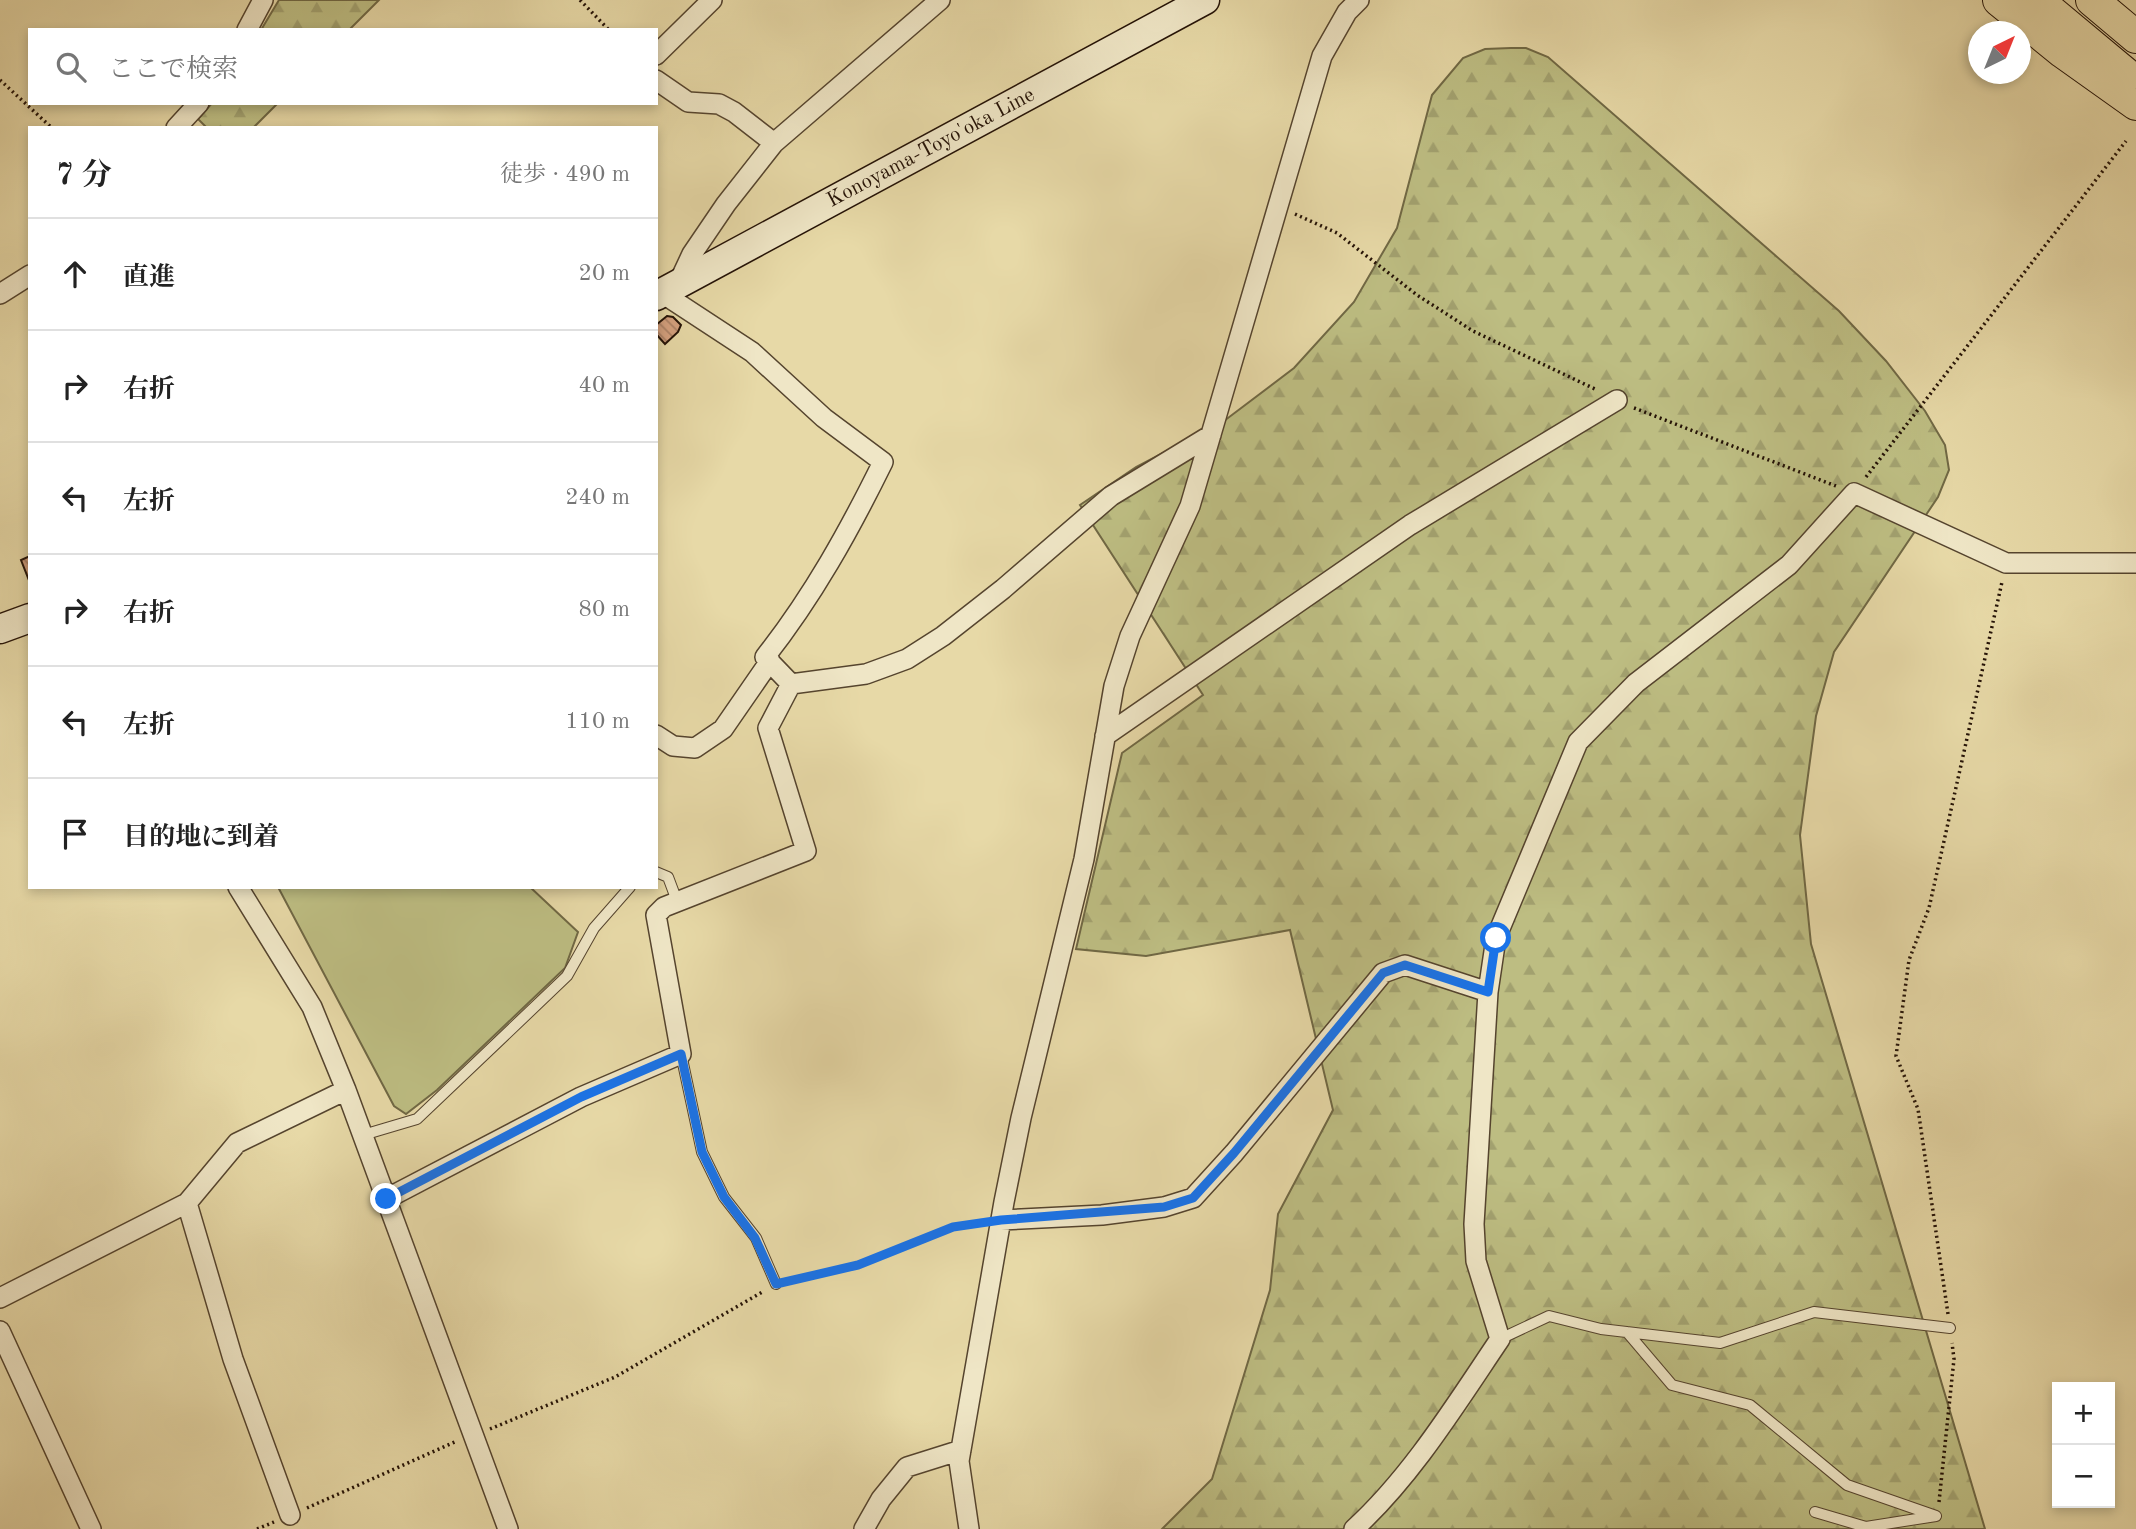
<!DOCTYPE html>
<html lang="ja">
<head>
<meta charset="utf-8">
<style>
  :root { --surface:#fff; --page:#f6f6f6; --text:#222; --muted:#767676; --line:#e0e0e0 }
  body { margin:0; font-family:"Old Standard TT","Noto Serif JP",serif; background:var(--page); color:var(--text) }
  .controls { position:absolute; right:21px; bottom:21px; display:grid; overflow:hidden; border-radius:0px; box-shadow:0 4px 10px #0003 }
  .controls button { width:63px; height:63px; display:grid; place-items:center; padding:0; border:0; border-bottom:2px solid var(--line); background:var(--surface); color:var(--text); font:35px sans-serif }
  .compass { position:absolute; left:1968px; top:21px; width:63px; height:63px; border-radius:50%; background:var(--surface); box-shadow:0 4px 10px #0003; rotate:43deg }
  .stop { position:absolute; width:21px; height:21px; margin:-16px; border:5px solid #1a73e8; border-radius:50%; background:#fff }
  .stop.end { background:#1a73e8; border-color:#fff; box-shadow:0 2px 7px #0008 }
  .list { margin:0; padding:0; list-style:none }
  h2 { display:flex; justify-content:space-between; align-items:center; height:91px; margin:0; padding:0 28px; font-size:30px }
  h2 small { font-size:23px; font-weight:400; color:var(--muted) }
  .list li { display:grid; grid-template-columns:46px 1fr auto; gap:21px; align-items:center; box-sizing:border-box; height:112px; padding:0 28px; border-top:2px solid var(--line) }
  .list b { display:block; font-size:26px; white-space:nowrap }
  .list em { font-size:23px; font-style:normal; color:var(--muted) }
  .icon { flex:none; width:38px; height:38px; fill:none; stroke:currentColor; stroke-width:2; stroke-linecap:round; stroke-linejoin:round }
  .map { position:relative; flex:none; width:2136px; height:1529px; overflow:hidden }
  .search { position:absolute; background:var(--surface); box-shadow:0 4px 10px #0003; left:28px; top:28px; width:630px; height:77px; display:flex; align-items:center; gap:18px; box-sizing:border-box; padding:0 24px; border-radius:0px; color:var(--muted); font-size:26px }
  .panel { position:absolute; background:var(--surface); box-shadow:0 4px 10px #0003; left:28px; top:126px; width:630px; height:763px; border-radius:0px }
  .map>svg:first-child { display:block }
  .forest { fill:url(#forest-firs); stroke:#706844; stroke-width:2 }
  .pitch { fill:#bdbd82; stroke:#706844; stroke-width:2 }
  .building { fill:url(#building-back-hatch); stroke:#241206; stroke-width:2 }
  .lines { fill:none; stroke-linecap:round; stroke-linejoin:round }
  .service-casing { stroke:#55442e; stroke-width:12 }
  .minor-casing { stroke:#55442e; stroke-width:22 }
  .secondary-casing { stroke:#241206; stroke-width:31 }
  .trunk-casing { stroke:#241206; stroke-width:34 }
  .path { stroke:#241206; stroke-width:3.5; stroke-dasharray:2 3.5; stroke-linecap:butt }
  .service { stroke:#efe6c6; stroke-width:10 }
  .minor { stroke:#efe6c6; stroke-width:19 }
  .secondary { stroke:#efe6c6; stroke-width:28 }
  .trunk { stroke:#e7d9a7; stroke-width:32 }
  .route { stroke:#1a73e8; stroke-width:9 }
  .labels { text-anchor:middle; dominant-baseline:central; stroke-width:5; stroke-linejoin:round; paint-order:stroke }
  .street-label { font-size:21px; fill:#241206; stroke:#efe6c6 }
</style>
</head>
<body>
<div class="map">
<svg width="2136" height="1529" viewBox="0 0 2136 1529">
  <defs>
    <pattern id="forest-firs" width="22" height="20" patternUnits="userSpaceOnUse" patternTransform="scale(1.75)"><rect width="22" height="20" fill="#bdbd82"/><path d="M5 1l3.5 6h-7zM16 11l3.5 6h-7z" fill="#a2a16f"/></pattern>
    <pattern id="building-back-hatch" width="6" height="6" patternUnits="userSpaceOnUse" patternTransform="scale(1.75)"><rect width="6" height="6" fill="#d4a07e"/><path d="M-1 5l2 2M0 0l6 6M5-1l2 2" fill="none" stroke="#ac8165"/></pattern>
  </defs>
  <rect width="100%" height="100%" fill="#e7d9a7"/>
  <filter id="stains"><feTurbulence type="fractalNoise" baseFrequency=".00286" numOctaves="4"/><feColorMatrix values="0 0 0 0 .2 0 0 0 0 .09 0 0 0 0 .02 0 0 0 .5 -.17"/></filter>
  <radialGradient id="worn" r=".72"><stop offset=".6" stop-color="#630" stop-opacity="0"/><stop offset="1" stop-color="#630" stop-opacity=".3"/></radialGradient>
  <path class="forest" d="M 279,0 L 379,0 L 349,30 L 261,30 Z
    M 1511,48 L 1526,48 L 1548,57 L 1839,311 L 1886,361 L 1925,411 L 1945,445 L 1949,470 L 1938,497 L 1834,652 L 1816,716 L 1800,835 L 1811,944 L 1985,1529 L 1162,1529 L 1212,1479 L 1270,1290 L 1278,1214 L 1333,1110 L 1290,930 L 1146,956 L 1076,949 L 1122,753 L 1203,695 L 1080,505 L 1136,467 L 1224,421 L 1294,368 L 1354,302 L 1397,228 L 1432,95 L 1463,58 L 1485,49 Z
    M 212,103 L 278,103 L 253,128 L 207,128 L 198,119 Z"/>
  <path class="pitch" d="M 278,887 L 530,887 L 578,932 L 565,968 L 437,1090 L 406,1114 L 394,1106 Z"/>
  <path class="building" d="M 667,316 L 673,317 L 681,325 L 678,332 L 665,344 L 656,334 L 656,325 Z
    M 30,556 L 30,583 L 21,560 Z"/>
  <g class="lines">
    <defs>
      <path id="service" d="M 656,872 L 668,877 L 677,901
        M 681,1054 L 702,1152 L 724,1197 L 756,1238 L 776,1284
        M 363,1135 L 417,1119 L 567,976 L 594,928 L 630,887
        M 1627,1332 L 1672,1385 L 1750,1405 L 1847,1485 L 1936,1516 L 1866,1527 L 1815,1512
        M 1500,1339 L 1549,1316 L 1601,1329 L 1720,1343 L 1814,1312 L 1950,1328"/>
      <path id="minor" d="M 247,30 L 263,0
        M 656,55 L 712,0
        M 656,80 L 688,102 L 719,104 L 734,112 L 774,143
        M 176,128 L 199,103
        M 678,284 L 692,254 L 726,204 L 774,143 L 940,0
        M 662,293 L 752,352 L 824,418 L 883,462 C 849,531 813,596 765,657 L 791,684
        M 0,294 L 30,275
        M 791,684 L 866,674 L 907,659 L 943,636 L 1003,589 L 1111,496 L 1211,435
        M 656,735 L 673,746 L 695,748 L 723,729 L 770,661
        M 1105,736 L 1410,525 L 1617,400
        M 238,887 L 312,1007 L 346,1090 L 508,1529
        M 386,1199 L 581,1097 L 681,1054 L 656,915 L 664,907 L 806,851 L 768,728 L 791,684
        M 187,1203 L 233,1359 L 290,1515
        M 1001,1220 L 1102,1215 L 1164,1207 L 1193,1198 L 1234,1153 L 1383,973 L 1405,965 L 1488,992
        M 0,1298 L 187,1203 L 237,1143 L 346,1090
        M 0,1331 L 91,1529
        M 864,1529 L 881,1499 L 907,1467 L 961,1450
        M 969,1529 L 959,1461 L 1004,1202 L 1021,1118 L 1084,859 L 1114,686 L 1130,636 L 1190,506 L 1322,56 L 1347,12 L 1359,0
        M 1354,1529 C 1412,1476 1456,1404 1500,1339 L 1476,1261 L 1474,1224 L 1488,992 L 1496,938 L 1578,742 L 1636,683 L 1789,565 L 1854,493 L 2006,563 L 2136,563"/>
      <path id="secondary" d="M 656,296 L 1205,0
        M 0,629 L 30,618"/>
      <path id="trunk" d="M 1999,0 L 2063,52 L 2136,104
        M 2037,0 L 2127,75
        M 2092,0 L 2136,37"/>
    </defs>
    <use href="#service" class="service-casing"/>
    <use href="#minor" class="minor-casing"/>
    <use href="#secondary" class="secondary-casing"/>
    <use href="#trunk" class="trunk-casing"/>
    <path class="path" d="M 580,0 L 609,30
      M 0,80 L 52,128
      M 1295,214 L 1337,233 L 1417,295 L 1473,331 L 1595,389
      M 1634,408 L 1836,486
      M 1866,477 L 2126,141
      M 790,1281 L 858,1265 L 953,1227 L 980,1223
      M 1948,1314 L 1918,1109 L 1896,1056 L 1909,960 L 1929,908 L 2002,582
      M 490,1429 L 615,1377 L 764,1291
      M 1939,1502 L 1954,1359 L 1952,1343
      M 307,1508 L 457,1441
      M 257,1529 L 274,1522"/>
    <use href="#service" class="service"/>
    <use href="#minor" class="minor"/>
    <use href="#secondary" class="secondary"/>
    <use href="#trunk" class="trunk"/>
  </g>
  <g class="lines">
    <path class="route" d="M 386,1199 L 581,1097 L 681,1054 L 702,1152 L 724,1197 L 755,1238 L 776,1284 L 858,1265 L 953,1227 L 1001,1220 L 1164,1207 L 1193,1198 L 1234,1153 L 1383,973 L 1405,965 L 1488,992 L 1496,938"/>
  </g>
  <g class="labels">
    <g class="street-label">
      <text transform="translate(931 148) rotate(-28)">Konoyama-Toyo'oka Line</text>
    </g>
  </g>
  <rect width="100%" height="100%" filter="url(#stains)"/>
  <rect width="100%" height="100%" fill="url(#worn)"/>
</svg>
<div class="controls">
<button>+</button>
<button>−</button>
</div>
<svg class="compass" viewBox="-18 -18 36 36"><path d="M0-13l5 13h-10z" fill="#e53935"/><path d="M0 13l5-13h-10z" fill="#767676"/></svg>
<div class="stop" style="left:1496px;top:938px"></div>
<div class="stop end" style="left:386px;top:1199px"></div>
<div class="search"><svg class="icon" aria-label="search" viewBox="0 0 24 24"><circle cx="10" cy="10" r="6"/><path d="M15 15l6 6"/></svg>ここで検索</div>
<section class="panel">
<h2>7 分<small>徒歩 · 490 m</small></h2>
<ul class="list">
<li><svg class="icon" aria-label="ahead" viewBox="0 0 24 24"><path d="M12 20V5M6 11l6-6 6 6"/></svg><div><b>直進</b></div><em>20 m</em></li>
<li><svg class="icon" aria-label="right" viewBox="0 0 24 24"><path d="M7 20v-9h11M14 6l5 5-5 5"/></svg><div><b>右折</b></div><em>40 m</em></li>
<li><svg class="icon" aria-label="left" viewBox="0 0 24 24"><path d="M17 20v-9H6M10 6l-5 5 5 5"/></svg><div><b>左折</b></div><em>240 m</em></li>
<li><svg class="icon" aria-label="right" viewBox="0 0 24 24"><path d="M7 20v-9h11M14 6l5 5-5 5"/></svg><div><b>右折</b></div><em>80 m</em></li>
<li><svg class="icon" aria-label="left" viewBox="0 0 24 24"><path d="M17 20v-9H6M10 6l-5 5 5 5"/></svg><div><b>左折</b></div><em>110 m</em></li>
<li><svg class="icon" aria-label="arrive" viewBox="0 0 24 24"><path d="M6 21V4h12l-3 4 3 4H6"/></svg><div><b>目的地に到着</b></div></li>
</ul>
</section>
</div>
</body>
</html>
